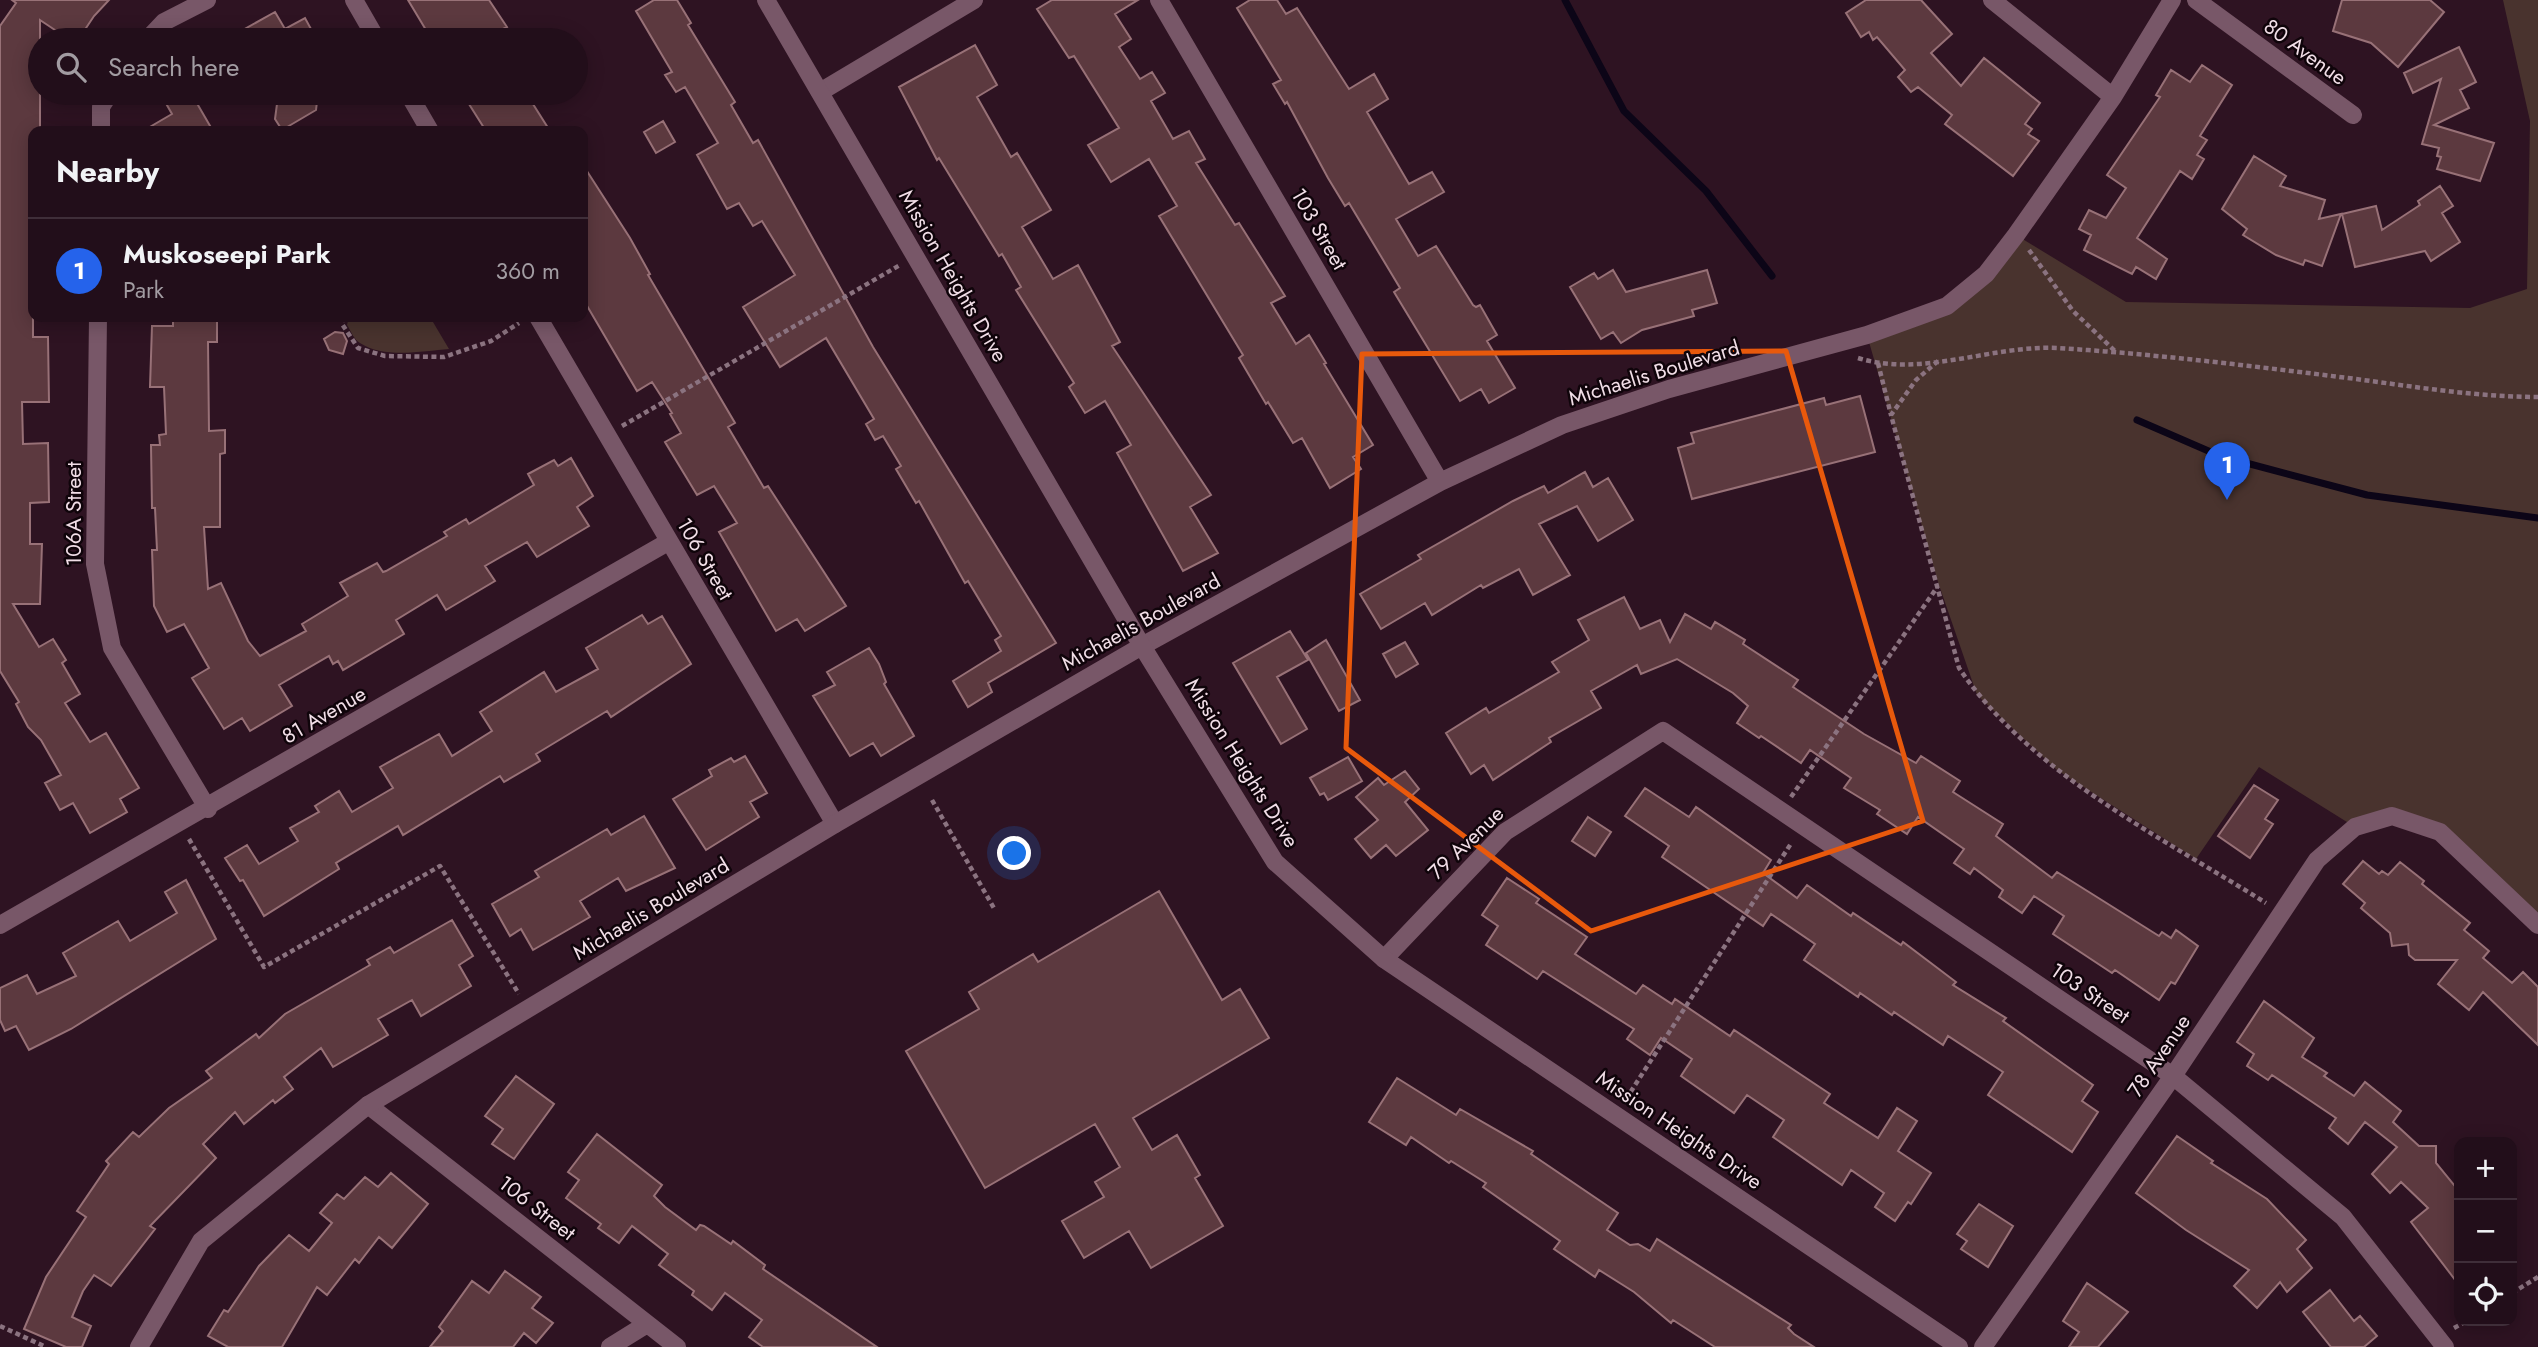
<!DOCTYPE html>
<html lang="en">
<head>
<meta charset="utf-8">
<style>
  :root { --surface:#220e1a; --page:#2e1c27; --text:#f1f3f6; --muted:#a29ca2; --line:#3f2e39; --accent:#2563eb }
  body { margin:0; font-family:Jost,sans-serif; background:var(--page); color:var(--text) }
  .controls { position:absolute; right:21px; bottom:21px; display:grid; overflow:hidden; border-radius:14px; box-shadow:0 4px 18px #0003 }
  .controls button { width:63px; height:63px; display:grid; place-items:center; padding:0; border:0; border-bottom:2px solid var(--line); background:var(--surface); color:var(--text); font:35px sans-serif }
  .you { position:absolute; left:1015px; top:854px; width:24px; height:24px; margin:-18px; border:5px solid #fff; border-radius:50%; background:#1a73e8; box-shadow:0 0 0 10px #1a73e833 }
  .badge { display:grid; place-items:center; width:46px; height:46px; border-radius:50%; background:var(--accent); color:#fff; font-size:23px; font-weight:700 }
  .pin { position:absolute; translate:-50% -58px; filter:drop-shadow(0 2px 4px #0008) }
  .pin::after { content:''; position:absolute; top:37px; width:24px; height:21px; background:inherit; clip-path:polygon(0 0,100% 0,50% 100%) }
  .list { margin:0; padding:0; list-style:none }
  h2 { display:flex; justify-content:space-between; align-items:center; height:91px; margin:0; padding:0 28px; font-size:30px }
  h2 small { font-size:23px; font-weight:400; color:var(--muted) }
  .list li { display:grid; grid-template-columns:46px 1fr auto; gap:21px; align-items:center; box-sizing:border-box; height:105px; padding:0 28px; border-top:2px solid var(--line) }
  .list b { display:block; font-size:26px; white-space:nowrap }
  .list p { margin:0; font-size:23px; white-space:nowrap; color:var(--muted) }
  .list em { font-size:23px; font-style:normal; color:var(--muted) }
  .icon { flex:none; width:38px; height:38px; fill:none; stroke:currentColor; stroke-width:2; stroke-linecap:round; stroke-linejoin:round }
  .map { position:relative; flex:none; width:2538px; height:1347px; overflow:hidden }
  .search { position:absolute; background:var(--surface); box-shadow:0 4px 18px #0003; left:28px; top:28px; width:560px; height:77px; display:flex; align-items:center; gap:18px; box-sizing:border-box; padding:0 24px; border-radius:38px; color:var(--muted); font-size:26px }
  .panel { position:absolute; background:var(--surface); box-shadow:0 4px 18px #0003; left:28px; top:126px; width:560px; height:196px; border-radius:14px }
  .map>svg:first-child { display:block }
  .green { fill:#49332e }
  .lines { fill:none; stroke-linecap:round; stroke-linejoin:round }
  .stream { stroke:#0c0517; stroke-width:7 }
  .building { fill:#5c393f; stroke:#987177; stroke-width:2 }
  .path { stroke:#8b7380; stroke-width:4.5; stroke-dasharray:5 3.5; stroke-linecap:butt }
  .street { stroke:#785768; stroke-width:18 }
  .secondary { stroke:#785768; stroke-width:18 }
  .marked { fill:none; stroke:#e8590c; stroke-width:5; stroke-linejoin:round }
  .labels { text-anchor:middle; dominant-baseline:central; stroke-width:5; stroke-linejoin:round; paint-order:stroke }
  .street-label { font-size:21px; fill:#f1dee7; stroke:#0f040a }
</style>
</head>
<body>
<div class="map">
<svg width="2538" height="1347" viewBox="0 0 2538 1347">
  <rect width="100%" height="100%" fill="#2e1322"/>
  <path class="green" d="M 2503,0 L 2538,0 L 2538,925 L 2440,832 L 2392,816 L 2355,827 L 2259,767 L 2196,859 L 2057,770 L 1977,695 L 1939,585 L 1867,335 L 1947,306 L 2016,235 L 2126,302 L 2470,308 L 2527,289 L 2530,121 Z
    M 349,317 L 430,317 L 449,349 C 423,351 384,359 360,343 C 354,340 351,331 347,325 Z"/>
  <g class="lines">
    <path class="stream" d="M 1565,0 L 1624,111 L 1706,191 L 1772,276
      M 2137,420 L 2220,456 L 2367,495 L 2538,518"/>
  </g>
  <path class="building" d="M 12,0 L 109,0 L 94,16 L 78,40 L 70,40 L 40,20 L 40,131 L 33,131 L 33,244 L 29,244 L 30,285 L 33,285 L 33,337 L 48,337 L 49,402 L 22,402 L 23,444 L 48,443 L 49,502 L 30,503 L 30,544 L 42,544 L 40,604 L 13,604 L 39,647 L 53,639 L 66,660 L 62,663 L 80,694 L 65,703 L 90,742 L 106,733 L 139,788 L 120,799 L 127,812 L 90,833 L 73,803 L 60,810 L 45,783 L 61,775 L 41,740 L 28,727 L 16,704 L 19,702 L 0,671 L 0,26 L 16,3 Z
    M 408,0 L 489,0 L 507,27 L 503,29 L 510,40 L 432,40 Z
    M 654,0 L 677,0 L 691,23 L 688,25 L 735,102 L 731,105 L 753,143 L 758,140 L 873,347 L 1056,643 L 988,683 L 992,692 L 968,707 L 953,681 L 1001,651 L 995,640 L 1001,636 L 968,581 L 965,583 L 919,501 L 916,503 L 896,469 L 901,466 L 883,436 L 875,440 L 866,424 L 874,419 L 826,338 L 780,367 L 743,307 L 795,275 L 762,221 L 753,226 L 739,203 L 727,209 L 697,155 L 718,143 L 685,87 L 676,92 L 665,75 L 672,72 L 636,11 Z
    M 1052,0 L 1138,0 L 1115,14 L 1131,39 L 1119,47 L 1140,79 L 1152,72 L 1165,93 L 1151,101 L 1173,139 L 1189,131 L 1205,159 L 1196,163 L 1235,225 L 1239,223 L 1285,296 L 1271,303 L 1296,344 L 1309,335 L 1326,363 L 1324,364 L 1373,445 L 1353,457 L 1361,469 L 1330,488 L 1302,438 L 1293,443 L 1268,402 L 1266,404 L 1239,358 L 1243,355 L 1159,216 L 1177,206 L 1149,159 L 1111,182 L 1088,145 L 1119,128 L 1074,56 L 1069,58 L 1037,9 Z
    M 1250,0 L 1277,0 L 1286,14 L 1297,8 L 1349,89 L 1374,74 L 1388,99 L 1367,112 L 1409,184 L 1432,172 L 1444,192 L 1396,219 L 1418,256 L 1436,246 L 1473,305 L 1476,307 L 1480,305 L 1497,335 L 1487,341 L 1515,388 L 1489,403 L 1481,389 L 1460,401 L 1394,292 L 1400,288 L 1349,203 L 1345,206 L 1328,178 L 1287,102 L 1285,104 L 1273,84 L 1281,80 L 1237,8 Z
    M 1866,0 L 1921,0 L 1952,34 L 1931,53 L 1961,86 L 1984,58 L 2040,103 L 2025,124 L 2032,129 L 2028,134 L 2039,141 L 2013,176 L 1945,124 L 1952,115 L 1918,87 L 1911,92 L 1898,77 L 1905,70 L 1877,37 L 1873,40 L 1869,32 L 1861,37 L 1846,13 Z
    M 2342,0 L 2430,0 L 2444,12 L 2398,67 L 2371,43 L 2333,31 Z
    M 275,12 L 285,29 L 305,18 L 317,40 L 225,40 Z
    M 975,45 L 997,85 L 977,97 L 1011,157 L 1017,153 L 1051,210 L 1022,227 L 1053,279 L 1078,265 L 1120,342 L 1112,346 L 1211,495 L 1190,507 L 1218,553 L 1183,571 L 1117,453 L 1131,445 L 1105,401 L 1085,413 L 1069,387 L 1074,383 L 1016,290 L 1021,287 L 1002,254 L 999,256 L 939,158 L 937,160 L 899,87 Z
    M 2459,47 L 2476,82 L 2460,90 L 2469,108 L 2434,125 L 2494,143 L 2480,181 L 2437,169 L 2441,157 L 2437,156 L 2439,148 L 2422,144 L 2441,79 L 2413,93 L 2404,73 Z
    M 2202,65 L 2232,85 L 2200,136 L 2207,140 L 2197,155 L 2204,159 L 2192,179 L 2180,171 L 2137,238 L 2167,259 L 2156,279 L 2136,267 L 2132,274 L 2084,250 L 2091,235 L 2079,229 L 2089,210 L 2106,218 L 2126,188 L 2107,175 L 2160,97 L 2156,95 L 2171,70 L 2190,82 Z
    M 160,93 L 191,93 L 213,131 L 143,131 L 172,114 Z
    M 271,93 L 318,93 L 316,110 L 282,130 L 275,119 L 277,104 Z
    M 462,93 L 526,93 L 550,131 L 486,131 Z
    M 663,121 L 675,142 L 656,153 L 644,132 Z
    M 2254,156 L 2286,176 L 2280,186 L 2325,200 L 2319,219 L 2341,214 L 2322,266 L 2305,260 L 2303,265 L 2276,255 L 2243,235 L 2247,229 L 2222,209 Z
    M 583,165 L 630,238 L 650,274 L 648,275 L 735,423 L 728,427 L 764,488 L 768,486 L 846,606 L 805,631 L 797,619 L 776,631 L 719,532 L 737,523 L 714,486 L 697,495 L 665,442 L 681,433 L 670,414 L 672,413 L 652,382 L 637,391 L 583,299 Z
    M 2440,186 L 2453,206 L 2442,213 L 2460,242 L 2431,261 L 2425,251 L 2355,267 L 2342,214 L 2376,206 L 2382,230 L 2420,205 L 2418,201 Z
    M 1613,270 L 1626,292 L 1707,270 L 1717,303 L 1692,310 L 1694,316 L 1642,330 L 1621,343 L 1613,332 L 1601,339 L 1570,287 L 1594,273 L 1598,279 Z
    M 173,317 L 217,317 L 217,342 L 208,342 L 209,431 L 225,430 L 225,453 L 220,454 L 220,527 L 204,527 L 208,589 L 221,583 L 248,641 L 260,656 L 306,631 L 302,624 L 348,596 L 340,583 L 377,563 L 383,572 L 386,571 L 447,536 L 444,532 L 466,519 L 469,524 L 534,485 L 528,474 L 554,460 L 558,466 L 571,458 L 593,496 L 577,507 L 589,526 L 537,557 L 527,542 L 485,566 L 495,581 L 446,610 L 437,595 L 396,620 L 404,634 L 343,670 L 338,661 L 333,664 L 329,656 L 279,685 L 292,706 L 250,731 L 242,718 L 224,729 L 192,678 L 209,668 L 184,624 L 167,632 L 154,606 L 152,550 L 157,550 L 155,508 L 152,508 L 151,445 L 160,445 L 159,435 L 166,434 L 164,387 L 150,387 L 152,326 L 173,326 Z
    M 335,332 L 343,333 L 347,341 L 343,354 L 329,350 L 324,339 Z
    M 1860,396 L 1875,452 L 1692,499 L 1678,448 L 1694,443 L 1691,433 L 1824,398 L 1826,405 Z
    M 1585,472 L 1593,487 L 1608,478 L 1633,520 L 1598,541 L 1577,506 L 1539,524 L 1570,575 L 1533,595 L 1519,569 L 1483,588 L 1481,585 L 1432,615 L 1425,603 L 1381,629 L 1360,594 L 1421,559 L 1418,555 L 1513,501 L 1544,486 L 1548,493 Z
    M 1624,597 L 1640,629 L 1660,620 L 1670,642 L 1685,614 L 1711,629 L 1715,622 L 1745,640 L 1743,644 L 1798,680 L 1793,687 L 1864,734 L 1916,763 L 1921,756 L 1960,781 L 1953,792 L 2003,824 L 1996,836 L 2052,878 L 2057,872 L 2159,936 L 2162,932 L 2171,938 L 2176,930 L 2198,946 L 2175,984 L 2171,982 L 2159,1000 L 2115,970 L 2112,973 L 2053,934 L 2064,916 L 2034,896 L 2022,913 L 1999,897 L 2003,890 L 1974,868 L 1970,874 L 1954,863 L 1964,849 L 1918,817 L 1907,834 L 1877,814 L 1880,810 L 1844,788 L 1851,778 L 1810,750 L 1801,763 L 1761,736 L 1759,738 L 1737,723 L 1748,706 L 1733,693 L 1677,659 L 1641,674 L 1637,665 L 1591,691 L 1601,708 L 1549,738 L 1551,742 L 1493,780 L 1484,765 L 1471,774 L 1446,733 L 1486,708 L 1489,713 L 1559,672 L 1552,662 L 1589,640 L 1578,620 Z
    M 642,615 L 648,624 L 662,616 L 691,664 L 611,717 L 607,711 L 536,754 L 540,761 L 504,782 L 500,776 L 403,835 L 398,826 L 336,863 L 339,869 L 264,916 L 243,880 L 240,881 L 225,858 L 247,845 L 259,864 L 298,841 L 290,828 L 319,812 L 315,806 L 339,791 L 352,812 L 393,788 L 380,767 L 439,734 L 452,756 L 492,731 L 480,712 L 544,672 L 556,692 L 598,669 L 586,648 Z
    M 1290,631 L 1308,660 L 1277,677 L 1307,729 L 1281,744 L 1233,663 Z
    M 1326,640 L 1360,700 L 1339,711 L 1306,653 Z
    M 1405,642 L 1418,664 L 1396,677 L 1383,654 Z
    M 869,648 L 879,664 L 886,682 L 884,684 L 914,736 L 881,756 L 873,743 L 850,756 L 813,696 L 835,685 L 827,672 Z
    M 745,756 L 767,793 L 750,802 L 759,817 L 706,850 L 673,799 L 712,776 L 709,770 L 731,758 L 734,762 Z
    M 1348,757 L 1362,781 L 1328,800 L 1324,793 L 1320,795 L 1310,778 Z
    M 1405,771 L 1419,789 L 1405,802 L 1428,830 L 1396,856 L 1386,845 L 1371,858 L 1355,839 L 1378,820 L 1356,797 L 1378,778 L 1384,785 Z
    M 2254,785 L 2278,800 L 2265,819 L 2273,824 L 2250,858 L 2218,836 Z
    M 1645,788 L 1689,817 L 1696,807 L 1771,860 L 1763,873 L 1797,898 L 1807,885 L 1851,916 L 1853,913 L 1901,945 L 1903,942 L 1956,982 L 1953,985 L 2006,1018 L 2003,1021 L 2093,1085 L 2082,1101 L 2098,1112 L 2072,1152 L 1988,1095 L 2003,1072 L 1948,1036 L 1943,1045 L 1894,1012 L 1892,1015 L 1860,993 L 1858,997 L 1804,960 L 1815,944 L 1771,914 L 1763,926 L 1662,857 L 1669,846 L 1625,816 Z
    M 644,816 L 675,868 L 626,891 L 618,878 L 580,901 L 590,917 L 533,950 L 521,929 L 510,936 L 492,904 L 539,877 L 535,871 L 607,829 L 611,835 Z
    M 1588,817 L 1611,832 L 1595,856 L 1572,841 Z
    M 2363,861 L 2379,874 L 2382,871 L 2388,875 L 2400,862 L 2424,881 L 2422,884 L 2470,923 L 2464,930 L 2489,951 L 2483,958 L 2512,983 L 2523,972 L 2538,987 L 2538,1045 L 2483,992 L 2469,1010 L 2438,984 L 2457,960 L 2415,960 L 2409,955 L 2408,944 L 2392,946 L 2390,933 L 2361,908 L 2365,903 L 2343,884 Z
    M 1507,878 L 1539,899 L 1536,903 L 1587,937 L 1575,954 L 1636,994 L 1643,985 L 1672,1004 L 1675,999 L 1730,1036 L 1734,1030 L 1830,1094 L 1824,1103 L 1878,1138 L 1897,1108 L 1917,1121 L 1898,1151 L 1931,1173 L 1911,1204 L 1908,1202 L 1895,1221 L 1875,1207 L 1884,1193 L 1851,1170 L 1842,1185 L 1773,1137 L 1784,1120 L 1747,1095 L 1734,1113 L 1681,1076 L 1692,1059 L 1661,1038 L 1650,1055 L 1627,1039 L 1634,1029 L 1543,971 L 1537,979 L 1486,945 L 1498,926 L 1482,915 Z
    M 186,880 L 216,939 L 71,1029 L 29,1050 L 16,1026 L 5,1031 L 0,1020 L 0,988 L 27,975 L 37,994 L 76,976 L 63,953 L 118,921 L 130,941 L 177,913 L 165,892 Z
    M 1159,891 L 1222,1000 L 1240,989 L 1269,1038 L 1133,1118 L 1152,1150 L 1177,1135 L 1200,1175 L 1195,1178 L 1223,1226 L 1151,1268 L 1129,1231 L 1084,1258 L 1062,1221 L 1104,1197 L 1095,1182 L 1120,1167 L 1095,1124 L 985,1188 L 906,1051 L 979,1009 L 969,992 L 1033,954 L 1038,962 Z
    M 452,920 L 473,956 L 459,965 L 471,986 L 421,1016 L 412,1000 L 378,1019 L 388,1035 L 333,1067 L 321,1048 L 284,1077 L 293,1089 L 275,1103 L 273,1100 L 244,1124 L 235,1112 L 203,1144 L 216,1158 L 150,1226 L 155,1229 L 111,1286 L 94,1275 L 83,1291 L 72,1317 L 91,1326 L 82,1347 L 66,1347 L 24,1329 L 46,1277 L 86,1217 L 77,1211 L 109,1164 L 106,1161 L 133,1132 L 139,1137 L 169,1108 L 212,1078 L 206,1071 L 256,1034 L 259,1038 L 285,1014 L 370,965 L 367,960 L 390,947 L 394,953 Z
    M 2264,1001 L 2314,1038 L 2302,1057 L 2327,1073 L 2324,1076 L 2354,1096 L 2365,1082 L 2401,1111 L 2393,1122 L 2419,1146 L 2436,1146 L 2436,1163 L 2459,1191 L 2459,1285 L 2411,1222 L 2428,1208 L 2401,1182 L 2390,1193 L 2372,1174 L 2397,1147 L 2365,1122 L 2348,1144 L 2329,1128 L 2336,1118 L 2272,1075 L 2268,1080 L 2247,1066 L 2254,1054 L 2237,1042 Z
    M 516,1076 L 554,1104 L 514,1159 L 492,1144 L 503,1129 L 485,1116 Z
    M 1397,1078 L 1456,1115 L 1460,1109 L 1533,1151 L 1531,1154 L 1618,1213 L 1607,1230 L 1630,1245 L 1638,1244 L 1650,1251 L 1657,1239 L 1791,1325 L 1788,1328 L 1794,1334 L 1814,1347 L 1715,1347 L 1673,1320 L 1671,1323 L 1634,1292 L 1599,1270 L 1595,1277 L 1554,1249 L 1560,1241 L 1483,1187 L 1486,1183 L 1451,1161 L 1449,1163 L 1411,1137 L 1406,1145 L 1369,1122 Z
    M 597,1134 L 662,1185 L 654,1196 L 665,1207 L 696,1230 L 700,1225 L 704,1226 L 731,1244 L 733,1241 L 765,1265 L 763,1269 L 877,1347 L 763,1347 L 749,1337 L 762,1320 L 725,1293 L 712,1310 L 692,1295 L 694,1291 L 659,1265 L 668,1254 L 632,1226 L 619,1243 L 598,1228 L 601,1224 L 566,1198 L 579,1180 L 568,1172 Z
    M 2177,1136 L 2213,1161 L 2211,1163 L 2267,1199 L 2306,1240 L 2297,1249 L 2312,1268 L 2287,1292 L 2280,1282 L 2257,1308 L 2234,1286 L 2249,1270 L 2186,1230 L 2136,1193 Z
    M 391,1173 L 428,1204 L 392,1248 L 379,1237 L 359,1263 L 355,1259 L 327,1295 L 317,1287 L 282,1347 L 228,1347 L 208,1336 L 224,1310 L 228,1312 L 259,1266 L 289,1235 L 309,1251 L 332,1223 L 320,1213 L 337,1194 L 344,1199 L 365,1177 L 378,1187 Z
    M 1979,1204 L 2013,1226 L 1988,1267 L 1961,1249 L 1967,1241 L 1957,1234 Z
    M 505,1271 L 541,1297 L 532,1308 L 553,1323 L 536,1343 L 524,1333 L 513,1347 L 430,1347 L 443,1331 L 439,1327 L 472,1281 L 489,1293 Z
    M 2087,1283 L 2128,1312 L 2098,1347 L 2069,1347 L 2079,1332 L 2063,1321 Z
    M 2330,1290 L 2354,1321 L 2360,1316 L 2377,1336 L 2364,1347 L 2331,1347 L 2303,1312 Z"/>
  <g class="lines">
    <path class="path" d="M 2029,250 L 2073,311 L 2116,352
      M 343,317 L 342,324 L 358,348 L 385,356 L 444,357 L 491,341 L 519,323
      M 1858,358 C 1922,378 1991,345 2057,348 C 2155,354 2252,366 2348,378 C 2411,386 2474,397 2538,397
      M 1938,361 L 1916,380 L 1891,415 L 1959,668 C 2030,773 2161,837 2266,903
      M 1878,363 L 1891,415
      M 622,426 L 900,265
      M 1791,797 L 1938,586
      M 932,800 L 995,910
      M 189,839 L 264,967 L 440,866 L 519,994
      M 1626,1099 L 1792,842
      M 2512,1293 L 2538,1277
      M 0,1326 L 46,1347
      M 2454,1328 L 2467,1321"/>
    <path class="street" d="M 354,0 L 377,40
      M 1159,0 L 1440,482
      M 1992,0 L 2113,97
      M 2196,0 L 2353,115
      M 147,40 L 164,22 L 207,0
      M 820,92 L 974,0
      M 408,93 L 430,131
      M 101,131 L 101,107 L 110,93
      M 98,317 L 95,564 L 112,648 L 208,809
      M 538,317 L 835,824
      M 1142,646 L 1440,482 L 1562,425 L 1669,389 L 1867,335 L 1947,306 L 1986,274 L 2016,235 L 2113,97 L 2172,0
      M 0,925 L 668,542
      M 1384,959 L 1505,832 L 1663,731 L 2173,1076 L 2343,1217 L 2445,1347
      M 368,1105 L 677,1347
      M 610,1347 L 647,1324
      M 1983,1347 L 2173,1076 L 2317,860 L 2355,827 L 2392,816 L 2440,832 L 2538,925"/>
    <path class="secondary" d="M 766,0 L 1142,646 L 1275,862 L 1384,959 L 1959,1347
      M 139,1347 L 201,1241 L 368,1105 L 835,824 L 1142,646"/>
  </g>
  <path class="marked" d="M 1786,351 L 1923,821 L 1591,931 L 1346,748 L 1362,354 Z"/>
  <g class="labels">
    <g class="street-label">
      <text transform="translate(2305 52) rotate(36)">80 Avenue</text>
      <text transform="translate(1319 229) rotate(60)">103 Street</text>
      <text transform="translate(953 276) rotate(60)">Mission Heights Drive</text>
      <text transform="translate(1654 373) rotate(-17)">Michaelis Boulevard</text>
      <text transform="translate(74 514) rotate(-90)">106A Street</text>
      <text transform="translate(705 559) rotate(60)">106 Street</text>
      <text transform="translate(1141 622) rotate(-29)">Michaelis Boulevard</text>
      <text transform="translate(324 715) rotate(-30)">81 Avenue</text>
      <text transform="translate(1242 763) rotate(58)">Mission Heights Drive</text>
      <text transform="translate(1466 843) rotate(-44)">79 Avenue</text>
      <text transform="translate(651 909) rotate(-31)">Michaelis Boulevard</text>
      <text transform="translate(2090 993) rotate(34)">103 Street</text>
      <text transform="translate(2159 1056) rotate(-56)">78 Avenue</text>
      <text transform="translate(1679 1130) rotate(34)">Mission Heights Drive</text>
      <text transform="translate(537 1208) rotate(38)">106 Street</text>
    </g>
  </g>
</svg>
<div class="controls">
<button>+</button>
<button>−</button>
<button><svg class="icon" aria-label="locate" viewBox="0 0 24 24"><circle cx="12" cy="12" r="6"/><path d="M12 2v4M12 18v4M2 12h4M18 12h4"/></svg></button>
</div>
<div class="you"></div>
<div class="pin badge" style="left:2227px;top:500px">1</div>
<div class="search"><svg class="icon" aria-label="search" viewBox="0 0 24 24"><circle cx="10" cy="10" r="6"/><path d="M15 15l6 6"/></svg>Search here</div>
<section class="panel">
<h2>Nearby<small></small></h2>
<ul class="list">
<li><span class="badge">1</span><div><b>Muskoseepi Park</b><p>Park</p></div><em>360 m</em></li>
</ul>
</section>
</div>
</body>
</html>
